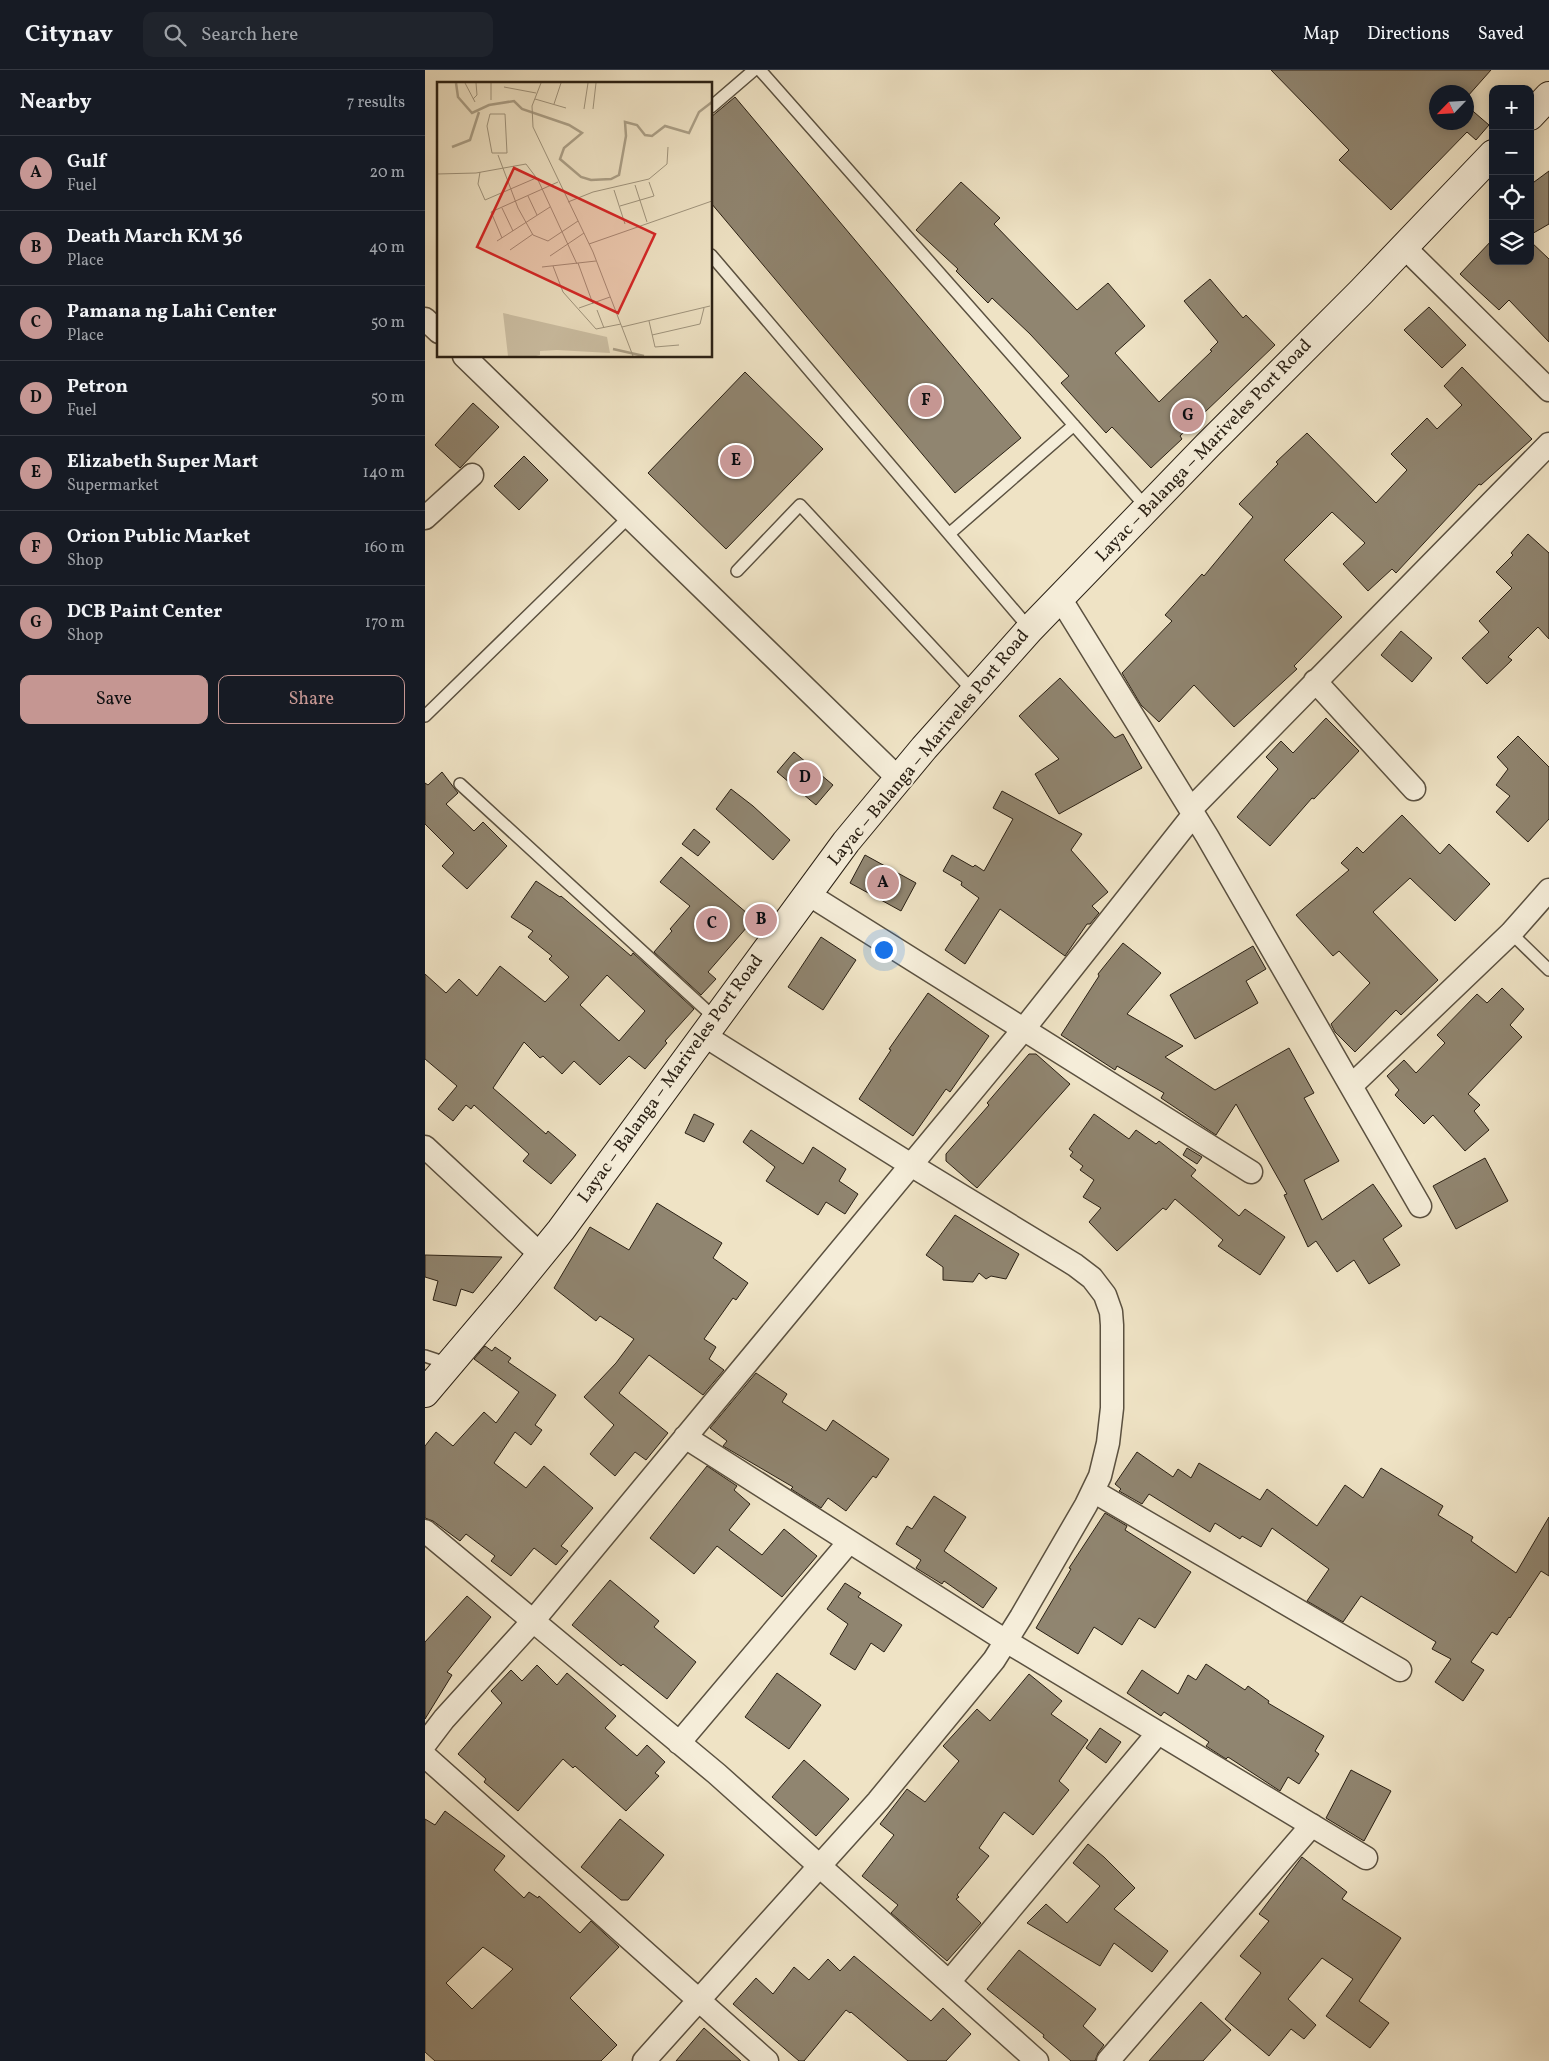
<!DOCTYPE html>
<html lang="en">
<head>
<meta charset="utf-8">
<style>
  :root { --surface:#171b24; --page:#20242c; --text:#f1f3f6; --muted:#9ea1a6; --line:#363941; --accent:#c59692 }
  body { margin:0; font-family:Vollkorn,serif; background:var(--page); color:var(--text) }
  .controls { position:absolute; right:15px; top:15px; display:grid; overflow:hidden; border-radius:10px; box-shadow:0 2px 12px #0003 }
  .controls button { width:45px; height:45px; display:grid; place-items:center; padding:0; border:0; border-bottom:1px solid var(--line); background:var(--surface); color:var(--text); font:25px sans-serif }
  .compass { position:absolute; left:1004px; top:15px; width:45px; height:45px; border-radius:50%; background:var(--surface); box-shadow:0 2px 12px #0003; rotate:245deg }
  .you { position:absolute; left:458px; top:879px; width:18px; height:18px; margin:-12px; border:4px solid #fff; border-radius:50%; background:#1a73e8; box-shadow:0 0 0 8px #1a73e833 }
  .badge { display:grid; place-items:center; width:32px; height:32px; border-radius:50%; background:var(--accent); color:#111; font-size:16px; font-weight:700 }
  .pin { position:absolute; translate:-50% -50%; border:2px solid #fff; box-shadow:0 1px 5px #0006 }
  .list { margin:0; padding:0; list-style:none }
  h2 { display:flex; justify-content:space-between; align-items:center; height:65px; margin:0; padding:0 20px; font-size:21px }
  h2 small { font-size:16px; font-weight:400; color:var(--muted) }
  .list li { display:grid; grid-template-columns:32px 1fr auto; gap:15px; align-items:center; box-sizing:border-box; height:75px; padding:0 20px; border-top:1px solid var(--line) }
  .list b { display:block; font-size:19px; white-space:nowrap }
  .list p { margin:0; font-size:16px; white-space:nowrap; color:var(--muted) }
  .list em { font-size:16px; font-style:normal; color:var(--muted) }
  .actions { display:flex; gap:10px; padding:15px 20px }
  .actions a { flex:1; padding:11px 0; border:1px solid var(--accent); border-radius:10px; text-align:center; font-size:18px; color:var(--accent) }
  .actions .main { background:var(--accent); color:#111 }
  .icon { flex:none; width:28px; height:28px; fill:none; stroke:currentColor; stroke-width:2; stroke-linecap:round; stroke-linejoin:round }
  .map { position:relative; flex:none; width:1124px; height:1991px; overflow:hidden }
  header { display:flex; align-items:center; gap:30px; box-sizing:border-box; height:70px; padding:0 25px; background:var(--surface); border-bottom:1px solid var(--line) }
  header strong { font-size:24px }
  nav { display:flex; gap:28px; margin-inline-start:auto; font-size:18px }
  .search { width:350px; height:45px; background:var(--page); display:flex; align-items:center; gap:12px; box-sizing:border-box; padding:0 18px; border-radius:10px; color:var(--muted); font-size:19px }
  main { display:flex }
  aside { flex:1; background:var(--surface) }
  .map>svg:first-child { display:block }
  .building { fill:#908570; stroke:#2a2014; fill-rule:evenodd }
  .lines { fill:none; stroke-linecap:round; stroke-linejoin:round }
  .service-casing { stroke:#5b5140; stroke-width:14 }
  .minor-casing { stroke:#5b5140; stroke-width:25 }
  .secondary-casing { stroke:#2a2014; stroke-width:30 }
  .service { stroke:#f5edd9; stroke-width:11 }
  .minor { stroke:#f5edd9; stroke-width:22 }
  .secondary { stroke:#f5edd9; stroke-width:28 }
  .labels { text-anchor:middle; dominant-baseline:central; stroke-width:4; stroke-linejoin:round; paint-order:stroke }
  .street-label { font-size:18px; fill:#2a2014; stroke:#f5edd9 }
  .inset-river { fill:none; stroke:#aca189; stroke-width:2.5 }
  .inset-road { fill:none; stroke:#a0957e; stroke-width:1 }
  .view { fill:#d62828; fill-opacity:0.15; stroke:#d62828; stroke-width:2.5 }
  .inset-edge { fill:none; stroke:#2a2014; stroke-width:2.5 }
</style>
</head>
<body>
<header>
<strong>Citynav</strong>
<div class="search"><svg class="icon" aria-label="search" viewBox="0 0 24 24"><circle cx="10" cy="10" r="6"/><path d="M15 15l6 6"/></svg>Search here</div>
<nav><a>Map</a><a>Directions</a><a>Saved</a></nav>
</header>
<main>
<aside>
<h2>Nearby<small>7 results</small></h2>
<ul class="list">
<li><span class="badge">A</span><div><b>Gulf</b><p>Fuel</p></div><em>20 m</em></li>
<li><span class="badge">B</span><div><b>Death March KM 36</b><p>Place</p></div><em>40 m</em></li>
<li><span class="badge">C</span><div><b>Pamana ng Lahi Center</b><p>Place</p></div><em>50 m</em></li>
<li><span class="badge">D</span><div><b>Petron</b><p>Fuel</p></div><em>50 m</em></li>
<li><span class="badge">E</span><div><b>Elizabeth Super Mart</b><p>Supermarket</p></div><em>140 m</em></li>
<li><span class="badge">F</span><div><b>Orion Public Market</b><p>Shop</p></div><em>160 m</em></li>
<li><span class="badge">G</span><div><b>DCB Paint Center</b><p>Shop</p></div><em>170 m</em></li>
</ul>
<div class="actions"><a class="main">Save</a><a>Share</a></div>
</aside>
<div class="map">
<svg width="1124" height="1991" viewBox="0 0 1124 1991">
  <rect width="100%" height="100%" fill="#efe3c5"/>
  <filter id="stains"><feTurbulence type="fractalNoise" baseFrequency=".004" numOctaves="4"/><feColorMatrix values="0 0 0 0 .2 0 0 0 0 .09 0 0 0 0 .02 0 0 0 .5 -.17"/></filter>
  <radialGradient id="worn" r=".72"><stop offset=".6" stop-color="#630" stop-opacity="0"/><stop offset="1" stop-color="#630" stop-opacity=".3"/></radialGradient>
  <path class="building" d="M 846,0 L 1066,0 L 1042,27 L 1042,22 L 1012,22 L 1012,52 L 1042,52 L 1042,36 L 1064,55 L 1051,70 L 1042,62 L 966,140 L 914,90 L 924,80 Z
    M 310,27 L 596,368 L 530,423 L 286,133 L 286,47 Z
    M 1124,101 L 1124,154 L 1105,165 L 1105,115 Z
    M 536,112 L 575,148 L 569,154 L 652,240 L 683,213 L 720,256 L 690,283 L 734,332 L 787,281 L 785,280 L 793,272 L 759,231 L 785,209 L 818,248 L 821,245 L 850,275 L 755,366 L 757,369 L 726,398 L 687,357 L 681,363 L 636,313 L 644,306 L 605,264 L 567,228 L 563,233 L 531,201 L 533,199 L 491,160 Z
    M 1068,169 L 1068,191 L 1105,191 L 1105,171 L 1124,189 L 1124,272 L 1084,230 L 1074,240 L 1035,204 Z
    M 1004,237 L 1041,275 L 1017,298 L 979,260 Z
    M 1037,297 L 1107,369 L 1056,415 L 1054,414 L 971,503 L 967,499 L 943,521 L 918,494 L 940,473 L 907,442 L 859,490 L 917,547 L 869,596 L 872,599 L 809,657 L 769,615 L 734,652 L 716,635 L 697,603 L 747,551 L 740,545 L 777,504 L 779,506 L 828,447 L 814,434 L 853,394 L 851,392 L 882,363 L 951,433 L 982,400 L 966,384 L 1002,348 L 1012,359 L 1037,335 L 1019,316 Z
    M 320,302 L 398,379 L 301,479 L 223,403 Z
    M 48,333 L 74,357 L 35,398 L 10,375 Z
    M 99,386 L 123,410 L 94,440 L 69,416 Z
    M 1103,464 L 1124,483 L 1124,569 L 1113,557 L 1083,587 L 1087,590 L 1062,614 L 1037,588 L 1064,562 L 1054,551 L 1087,518 L 1071,502 L 1088,485 L 1086,483 Z
    M 976,561 L 1007,588 L 987,612 L 956,585 Z
    M 635,608 L 690,668 L 698,664 L 717,698 L 634,744 L 610,704 L 634,689 L 594,646 Z
    M 901,648 L 934,681 L 889,729 L 887,728 L 845,776 L 812,747 L 853,699 L 841,687 L 856,671 L 868,683 Z
    M 1093,666 L 1124,697 L 1124,749 L 1103,772 L 1071,742 L 1085,726 L 1071,715 L 1083,699 L 1072,687 Z
    M 369,682 L 408,715 L 391,735 L 352,702 Z
    M 17,702 L 33,723 L 21,734 L 49,761 L 58,752 L 82,776 L 42,819 L 17,796 L 29,783 L 0,754 L 0,713 L 3,715 Z
    M 306,719 L 328,736 L 365,770 L 348,790 L 291,739 Z
    M 577,721 L 657,764 L 646,780 L 683,822 L 667,836 L 674,843 L 665,854 L 662,854 L 640,886 L 575,839 L 540,894 L 520,880 L 554,828 L 536,815 L 537,812 L 518,801 L 527,785 L 548,797 L 550,795 L 559,801 L 588,749 L 568,738 Z
    M 977,745 L 1015,784 L 1024,774 L 1065,814 L 1030,851 L 985,808 L 948,842 L 1013,910 L 976,945 L 971,940 L 930,982 L 910,962 L 906,954 L 945,913 L 914,881 L 908,886 L 871,845 L 924,800 L 916,793 L 932,777 L 938,783 Z
    M 269,759 L 285,772 L 273,786 L 257,774 Z
    M 440,785 L 491,813 L 476,841 L 425,813 Z
    M 256,787 L 329,849 L 283,902 L 291,909 L 276,925 L 229,882 L 247,861 L 245,859 L 265,836 L 235,812 Z
    M 111,811 L 135,827 L 136,826 L 206,886 L 208,883 L 269,939 L 240,971 L 242,973 L 220,999 L 204,986 L 175,1015 L 149,991 L 137,1004 L 118,986 L 115,988 L 99,972 L 68,1018 L 121,1064 L 123,1061 L 151,1085 L 126,1114 L 98,1091 L 104,1084 L 49,1035 L 46,1039 L 41,1035 L 28,1051 L 13,1039 L 32,1016 L 0,989 L 0,904 L 21,923 L 34,909 L 52,926 L 75,896 L 120,932 L 144,907 L 124,889 L 127,886 L 103,867 L 108,861 L 86,847 ZM 182,905 L 220,941 L 194,971 L 155,935 Z
    M 396,867 L 431,890 L 398,940 L 363,917 Z
    M 698,873 L 736,903 L 702,944 L 758,976 L 740,987 L 790,1020 L 864,978 L 889,1023 L 879,1028 L 914,1091 L 879,1110 L 897,1150 L 948,1114 L 977,1156 L 958,1169 L 975,1195 L 944,1214 L 929,1190 L 912,1202 L 891,1171 L 883,1177 L 859,1125 L 862,1124 L 811,1034 L 791,1065 L 736,1028 L 739,1023 L 692,996 L 690,1000 L 636,965 L 674,906 L 673,904 Z
    M 828,876 L 841,899 L 821,911 L 833,933 L 770,969 L 745,925 Z
    M 1077,918 L 1099,939 L 1085,955 L 1097,967 L 1043,1024 L 1055,1035 L 1049,1041 L 1064,1060 L 1040,1081 L 1008,1045 L 999,1054 L 970,1025 L 974,1020 L 962,1006 L 979,990 L 991,1003 L 1020,973 L 1012,965 L 1052,924 L 1062,933 Z
    M 503,923 L 564,966 L 525,1022 L 521,1019 L 488,1066 L 434,1029 L 466,980 L 464,979 Z
    M 604,984 L 611,984 L 645,1014 L 552,1118 L 521,1091 L 521,1084 L 564,1035 L 562,1033 Z
    M 269,1044 L 289,1054 L 279,1072 L 260,1063 Z
    M 669,1044 L 704,1069 L 711,1060 L 731,1074 L 734,1071 L 771,1100 L 766,1106 L 814,1146 L 820,1139 L 860,1167 L 835,1205 L 793,1176 L 798,1170 L 750,1129 L 741,1140 L 738,1138 L 692,1181 L 664,1152 L 676,1138 L 658,1127 L 669,1110 L 655,1100 L 658,1096 L 645,1086 L 648,1082 L 644,1079 Z
    M 326,1060 L 378,1094 L 388,1077 L 421,1099 L 414,1111 L 433,1124 L 420,1144 L 401,1132 L 393,1145 L 341,1111 L 350,1097 L 318,1072 Z
    M 762,1078 L 777,1087 L 772,1094 L 758,1085 Z
    M 1060,1088 L 1083,1131 L 1031,1159 L 1008,1116 Z
    M 232,1133 L 297,1173 L 288,1188 L 323,1213 L 311,1230 L 308,1228 L 279,1269 L 291,1277 L 284,1289 L 299,1300 L 278,1325 L 224,1285 L 194,1323 L 243,1363 L 221,1390 L 210,1382 L 190,1406 L 165,1384 L 189,1355 L 159,1327 L 191,1293 L 209,1269 L 175,1246 L 171,1251 L 129,1218 L 165,1157 L 204,1180 Z
    M 530,1145 L 594,1184 L 581,1209 L 566,1206 L 561,1209 L 554,1203 L 548,1212 L 518,1210 L 518,1197 L 501,1185 Z
    M 0,1185 L 77,1187 L 48,1223 L 36,1219 L 31,1236 L 8,1230 L 13,1211 L 0,1207 Z
    M 60,1276 L 67,1281 L 70,1277 L 86,1288 L 83,1292 L 131,1325 L 110,1355 L 117,1360 L 106,1375 L 90,1362 L 69,1393 L 101,1418 L 119,1396 L 168,1438 L 136,1476 L 143,1481 L 131,1495 L 109,1478 L 86,1506 L 66,1491 L 70,1486 L 41,1464 L 35,1471 L 8,1451 L 0,1448 L 0,1376 L 11,1362 L 28,1376 L 59,1342 L 71,1353 L 94,1322 L 49,1289 Z
    M 331,1303 L 362,1324 L 357,1332 L 401,1361 L 408,1350 L 464,1389 L 451,1408 L 448,1406 L 421,1441 L 403,1428 L 396,1438 L 366,1419 L 368,1417 L 298,1376 L 302,1371 L 285,1358 Z
    M 712,1382 L 748,1407 L 753,1399 L 766,1408 L 774,1393 L 835,1430 L 842,1419 L 892,1456 L 920,1415 L 938,1428 L 956,1398 L 1018,1436 L 1013,1445 L 1048,1467 L 1046,1471 L 1091,1503 L 1124,1447 L 1124,1506 L 1116,1501 L 1085,1548 L 1084,1547 L 1072,1565 L 1067,1562 L 1046,1592 L 1059,1600 L 1038,1631 L 1010,1612 L 1026,1589 L 1007,1579 L 1011,1572 L 936,1526 L 918,1552 L 882,1531 L 904,1499 L 847,1458 L 836,1477 L 817,1466 L 815,1469 L 790,1453 L 785,1462 L 724,1424 L 717,1434 L 694,1421 L 696,1419 L 690,1414 Z
    M 282,1396 L 312,1416 L 309,1420 L 325,1434 L 304,1460 L 337,1485 L 359,1459 L 392,1486 L 357,1527 L 292,1476 L 269,1504 L 225,1468 Z
    M 509,1426 L 541,1447 L 519,1481 L 572,1518 L 558,1538 L 519,1511 L 517,1514 L 491,1498 L 496,1490 L 471,1474 L 482,1456 L 487,1459 Z
    M 680,1443 L 702,1456 L 700,1460 L 766,1502 L 730,1558 L 714,1548 L 697,1575 L 669,1557 L 653,1584 L 611,1558 L 646,1499 L 644,1498 Z
    M 185,1510 L 234,1551 L 229,1557 L 271,1592 L 242,1629 L 198,1594 L 196,1596 L 147,1555 Z
    M 420,1513 L 436,1523 L 433,1527 L 477,1555 L 459,1582 L 446,1573 L 430,1600 L 405,1584 L 423,1554 L 402,1539 Z
    M 42,1526 L 66,1547 L 22,1602 L 27,1605 L 0,1649 L 0,1572 Z
    M 781,1594 L 820,1620 L 823,1616 L 844,1631 L 843,1633 L 899,1666 L 890,1681 L 894,1684 L 874,1714 L 863,1707 L 855,1721 L 803,1687 L 801,1689 L 781,1676 L 784,1672 L 739,1642 L 736,1646 L 702,1623 L 717,1600 L 753,1624 L 763,1605 L 771,1610 Z
    M 112,1595 L 132,1615 L 142,1603 L 191,1646 L 180,1658 L 212,1686 L 222,1675 L 240,1692 L 230,1703 L 234,1706 L 201,1741 L 150,1696 L 148,1698 L 138,1689 L 93,1741 L 59,1712 L 61,1709 L 33,1684 L 77,1633 L 66,1621 L 86,1600 L 97,1611 Z
    M 352,1603 L 396,1635 L 364,1679 L 320,1647 Z
    M 604,1604 L 637,1631 L 626,1644 L 663,1670 L 634,1711 L 644,1720 L 608,1765 L 579,1742 L 554,1778 L 564,1786 L 532,1825 L 534,1827 L 531,1829 L 556,1853 L 522,1891 L 466,1843 L 473,1835 L 437,1806 L 469,1765 L 455,1754 L 482,1719 L 500,1732 L 534,1691 L 518,1676 L 552,1639 L 565,1651 Z
    M 675,1658 L 696,1672 L 681,1693 L 661,1678 Z
    M 379,1690 L 424,1729 L 391,1766 L 347,1727 Z
    M 926,1700 L 966,1721 L 939,1771 L 901,1748 Z
    M 20,1741 L 80,1786 L 69,1800 L 99,1828 L 104,1822 L 113,1828 L 114,1826 L 155,1863 L 166,1851 L 194,1877 L 145,1928 L 192,1975 L 176,1991 L 10,1991 L 0,1982 L 0,1749 L 10,1755 ZM 58,1877 L 88,1899 L 47,1939 L 21,1913 Z
    M 195,1749 L 239,1785 L 203,1830 L 196,1830 L 156,1797 Z
    M 663,1774 L 679,1787 L 710,1818 L 689,1839 L 743,1881 L 727,1902 L 689,1873 L 675,1896 L 602,1853 L 621,1834 L 642,1853 L 675,1816 L 648,1793 Z
    M 877,1787 L 922,1822 L 917,1829 L 976,1868 L 934,1931 L 964,1953 L 945,1978 L 901,1946 L 928,1909 L 897,1888 L 863,1929 L 891,1955 L 879,1969 L 866,1959 L 844,1986 L 800,1949 L 836,1903 L 815,1886 L 844,1851 L 834,1844 Z
    M 594,1880 L 671,1939 L 658,1956 L 679,1975 L 673,1983 L 670,1991 L 646,1991 L 618,1967 L 619,1965 L 562,1919 Z
    M 429,1886 L 506,1951 L 518,1938 L 546,1964 L 521,1991 L 483,1991 L 426,1942 L 425,1943 L 421,1940 L 379,1991 L 374,1991 L 308,1934 L 331,1908 L 348,1924 L 369,1897 L 384,1910 L 403,1889 L 415,1901 Z
    M 776,1932 L 806,1960 L 778,1991 L 724,1991 Z
    M 279,1958 L 316,1991 L 251,1991 Z"/>
  <g class="lines">
    <defs>
      <path id="service" d="M 335,0 L 722,438
        M 286,37 L 329,0
        M 286,185 L 605,559
        M 524,464 L 649,355
        M 312,501 L 375,435 L 549,622
        M 0,646 L 204,447
        M 35,714 L 291,949
        M 1086,863 L 1124,900
        M 0,1286 L 24,1294"/>
      <path id="minor" d="M 979,177 L 1124,320
        M 0,249 L 14,262
        M 39,286 L 474,709
        M 0,448 L 47,405
        M 635,528 L 782,766 L 995,1136
        M 890,611 L 989,719
        M 766,739 L 1124,374
        M 383,824 L 826,1102
        M 926,1016 L 1086,863 L 1124,820
        M 0,1077 L 116,1185
        M 260,1367 L 581,1571 L 941,1788
        M 668,1421 L 975,1600
        M 0,1461 L 292,1704 L 612,1991
        M 254,1673 L 424,1472
        M 0,1674 L 19,1649 L 108,1551 L 598,960 L 769,744
        M 0,1686 L 342,1991
        M 524,1912 L 733,1663
        M 219,1991 L 453,1731 L 569,1590 L 596,1547 L 661,1435 L 675,1406 L 683,1373 L 687,1338 L 687,1255 L 686,1242 L 680,1225 L 667,1208 L 650,1195 L 486,1095 L 280,966
        M 683,1991 L 887,1755"/>
      <path id="secondary" d="M 1105,46 L 1124,26
        M 0,1323 L 83,1225 L 136,1160 L 421,772 L 499,678 L 605,559 L 782,376 L 936,222 L 1068,84"/>
    </defs>
    <use href="#service" class="service-casing"/>
    <use href="#minor" class="minor-casing"/>
    <use href="#secondary" class="secondary-casing"/>
    <use href="#service" class="service"/>
    <use href="#minor" class="minor"/>
    <use href="#secondary" class="secondary"/>
  </g>
  <g class="labels">
    <g class="street-label">
      <text transform="translate(779 381) rotate(-46)">Layac – Balanga – Mariveles Port Road</text>
      <text transform="translate(504 678) rotate(-50)">Layac – Balanga – Mariveles Port Road</text>
      <text transform="translate(246 1009) rotate(-54)">Layac – Balanga – Mariveles Port Road</text>
    </g>
  </g>
  <g transform="translate(12 12)">
    <rect width="275" height="275" fill="#efe3c5"/>
    <path d="M 66,231 L 170,255 L 173,271 L 120,268 L 103,269 L 103,273 L 99,274 L 71,274 Z" fill="#cec2a7"/>
    <path class="inset-river" d="M 19,1 L 21,15 L 35,31 L 52,23 L 77,19 L 85,27 L 132,43 L 145,51 L 127,66 L 123,77 L 144,95 L 154,98 L 174,97 L 182,93 L 189,54 L 188,40 L 200,43 L 208,53 L 215,54 L 228,44 L 252,51 L 262,30 L 275,20M 15,65 L 33,58 L 42,30M 176,267 L 207,274"/>
    <path class="inset-road" d="M 28,1 L 38,20M 54,1 L 54,18M 104,1 L 95,24 L 96,45 L 156,170 L 196,274M 67,5 L 99,11M 36,17 L 40,13 L 39,1M 98,17 L 129,26M 117,22 L 124,1M 147,27 L 151,1M 156,27 L 159,1M 53,32 L 68,32 L 70,71 L 55,71 L 50,44 ZM 61,73 L 81,126 L 96,153 L 111,159 L 141,139M 43,90 L 41,102 L 48,118 L 99,96M 0,92 L 39,91 L 89,82 L 101,98 L 140,182M 198,103 L 210,140M 177,108 L 188,142M 91,114 L 100,133M 131,120 L 156,110 L 212,97 L 230,82 L 231,65M 183,124 L 217,114 L 212,100M 65,126 L 76,149M 65,156 L 54,130 L 121,100M 60,159 L 113,125M 152,162 L 275,119M 73,168 L 96,152M 113,174 L 147,151M 141,181 L 156,222M 116,184 L 126,210 L 159,247 L 184,242M 105,185 L 159,179M 142,226 L 173,215M 160,228 L 167,246M 212,239 L 218,265 L 242,263M 185,245 L 273,224M 215,253 L 263,242 L 267,226"/>
    <path class="view" d="M 77,86 L 218,152 L 181,231 L 40,165 Z"/>
    <rect width="275" height="275" class="inset-edge"/>
  </g>
  <rect width="100%" height="100%" filter="url(#stains)"/>
  <rect width="100%" height="100%" fill="url(#worn)"/>
</svg>
<div class="controls">
<button>+</button>
<button>−</button>
<button><svg class="icon" aria-label="locate" viewBox="0 0 24 24"><circle cx="12" cy="12" r="6"/><path d="M12 2v4M12 18v4M2 12h4M18 12h4"/></svg></button>
<button><svg class="icon" aria-label="layers" viewBox="0 0 24 24"><path d="M12 4l9 5-9 5-9-5zM3 14l9 5 9-5"/></svg></button>
</div>
<svg class="compass" viewBox="-18 -18 36 36"><path d="M0-13l5 13h-10z" fill="#e53935"/><path d="M0 13l5-13h-10z" fill="#9ea1a6"/></svg>
<div class="you"></div>
<div class="pin badge" style="left:458px;top:813px">A</div>
<div class="pin badge" style="left:336px;top:850px">B</div>
<div class="pin badge" style="left:287px;top:854px">C</div>
<div class="pin badge" style="left:380px;top:708px">D</div>
<div class="pin badge" style="left:311px;top:391px">E</div>
<div class="pin badge" style="left:501px;top:331px">F</div>
<div class="pin badge" style="left:763px;top:346px">G</div>
</div>
</main>
</body>
</html>
